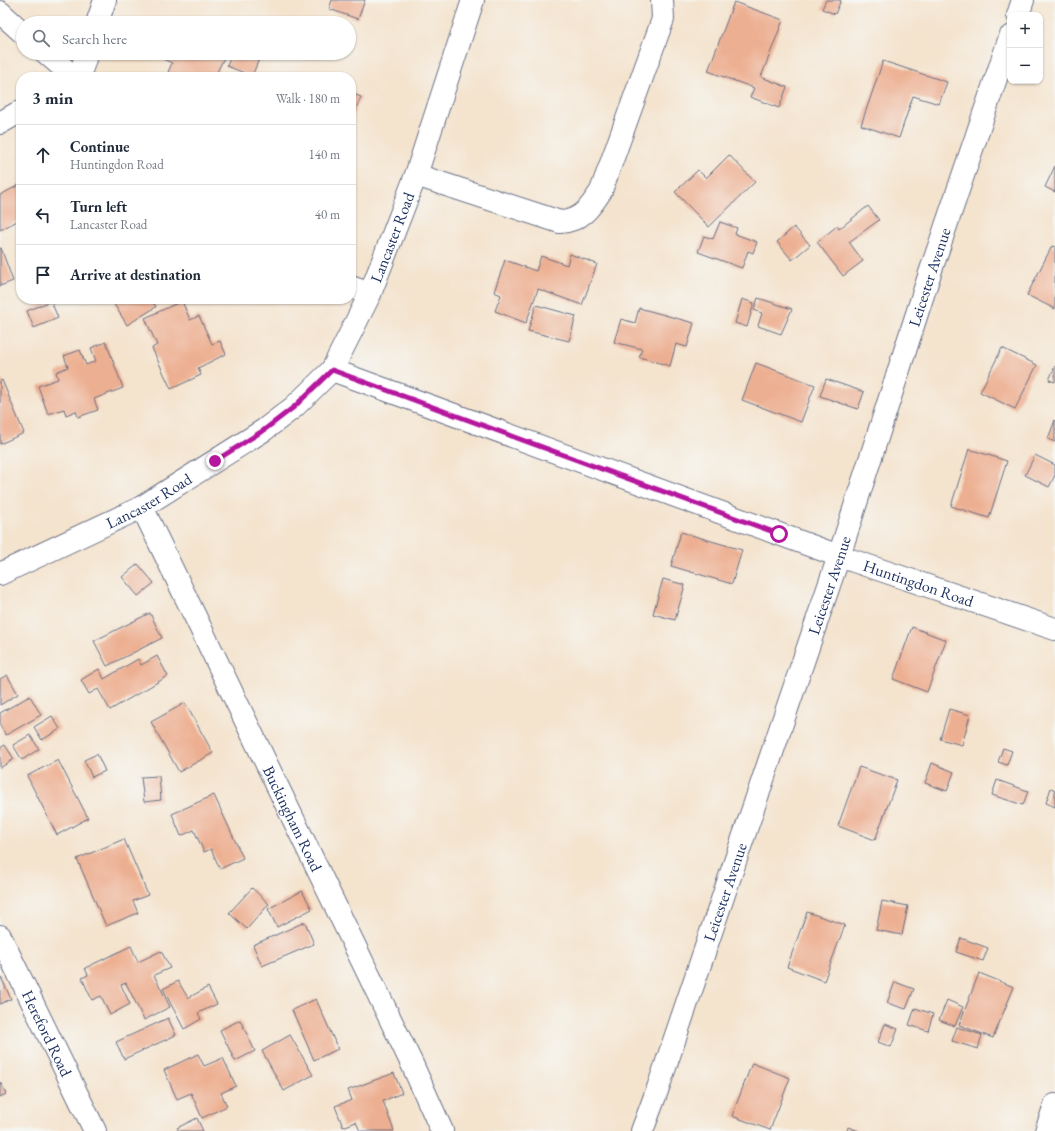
<!DOCTYPE html>
<html lang="en">
<head>
<meta charset="utf-8">
<style>
  :root { --surface:#fff; --page:#f2f2f3; --text:#1f2937; --muted:#747a83; --line:#e0e1e3 }
  body { margin:0; font-family:"EB Garamond",serif; background:var(--page); color:var(--text) }
  .controls { position:absolute; right:12px; top:12px; display:grid; overflow:hidden; border-radius:8px; box-shadow:0 1px 3px #0004 }
  .controls button { width:36px; height:36px; display:grid; place-items:center; padding:0; border:0; border-bottom:1px solid var(--line); background:var(--surface); color:var(--text); font:20px sans-serif }
  .stop { position:absolute; width:12px; height:12px; margin:-9px; border:3px solid #b5179e; border-radius:50%; background:#fff }
  .stop.end { background:#b5179e; border-color:#fff; box-shadow:0 1px 4px #0008 }
  .list { margin:0; padding:0; list-style:none }
  h2 { display:flex; justify-content:space-between; align-items:center; height:52px; margin:0; padding:0 16px; font-size:17px }
  h2 small { font-size:13px; font-weight:400; color:var(--muted) }
  .list li { display:grid; grid-template-columns:26px 1fr auto; gap:12px; align-items:center; box-sizing:border-box; height:60px; padding:0 16px; border-top:1px solid var(--line) }
  .list b { display:block; font-size:15px; white-space:nowrap }
  .list p { margin:0; font-size:13px; white-space:nowrap; color:var(--muted) }
  .list em { font-size:13px; font-style:normal; color:var(--muted) }
  .icon { flex:none; width:22px; height:22px; fill:none; stroke:currentColor; stroke-width:2; stroke-linecap:round; stroke-linejoin:round }
  .map { position:relative; flex:none; width:1055px; height:1131px; overflow:hidden }
  .search { position:absolute; background:var(--surface); box-shadow:0 1px 3px #0004; left:16px; top:16px; width:340px; height:44px; display:flex; align-items:center; gap:10px; box-sizing:border-box; padding:0 14px; border-radius:22px; color:var(--muted); font-size:15px }
  .panel { position:absolute; background:var(--surface); box-shadow:0 1px 3px #0004; left:16px; top:72px; width:340px; height:232px; border-radius:16px }
  .map>svg:first-child { display:block }
  .building { fill:#edaf91 }
  .lines { fill:none; stroke-linecap:round; stroke-linejoin:round }
  .street-casing { stroke:#676e85; stroke-width:24 }
  .secondary-casing { stroke:#676e85; stroke-width:24 }
  .street { stroke:#fff; stroke-width:22 }
  .secondary { stroke:#fff; stroke-width:22 }
  .route { stroke:#b5179e; stroke-width:5 }
  .labels { text-anchor:middle; dominant-baseline:central; stroke-width:4; stroke-linejoin:round; paint-order:stroke }
  .street-label { font-size:16px; fill:#1b2f5e; stroke:#f6f6f2 }
</style>
</head>
<body>
<div class="map">
<svg width="1055" height="1131" viewBox="0 0 1055 1131">
  <rect width="100%" height="100%" fill="#f6f6f2"/>
  <filter id="ink" filterUnits="userSpaceOnUse"><feTurbulence type="fractalNoise" baseFrequency=".025" numOctaves="2"/><feDisplacementMap in="SourceGraphic" scale="8" xChannelSelector="R" yChannelSelector="G"/><feConvolveMatrix kernelMatrix="1 2 1 2 8 2 1 2 1" color-interpolation-filters="sRGB"/></filter>
  <filter id="wash" filterUnits="userSpaceOnUse"><feTurbulence type="fractalNoise" baseFrequency=".012" numOctaves="4" result="noise"/><feDisplacementMap in="SourceGraphic" scale="16" xChannelSelector="R" yChannelSelector="G"/><feGaussianBlur stdDeviation="0.9" result="paint"/><feColorMatrix in="noise" values="0 0 0 0 0 0 0 0 0 0 0 0 0 0 0 0 0 1.4 0 .05"/><feComposite in="paint" operator="in"/></filter>
  <g filter="url(#wash)">
    <rect width="100%" height="100%" fill="#f4e3cd"/>
    <g id="blocks">
      <path class="building" d="M 332,0 L 365,0 L 358,19 L 329,9 Z
        M 826,0 L 841,0 L 835,14 L 822,9 Z
        M 734,2 L 783,20 L 761,77 L 787,87 L 779,108 L 750,97 L 754,88 L 708,71 Z
        M 166,53 L 214,53 L 224,58 L 217,72 L 228,77 L 180,77 L 168,72 L 172,63 L 163,59 Z
        M 225,53 L 250,53 L 249,55 L 259,59 L 252,76 L 227,66 L 231,56 Z
        M 883,61 L 947,82 L 939,104 L 913,96 L 899,138 L 861,125 Z
        M 351,93 L 361,97 L 351,121 Z
        M 729,155 L 755,182 L 709,227 L 675,192 L 698,170 L 706,178 Z
        M 1055,166 L 1055,192 L 1045,187 Z
        M 21,184 L 21,219 L 0,230 L 0,195 Z
        M 868,206 L 879,220 L 849,242 L 863,261 L 843,276 L 817,242 L 837,226 L 839,229 Z
        M 720,222 L 737,228 L 735,234 L 757,242 L 753,253 L 748,251 L 742,268 L 698,252 L 704,236 L 713,239 Z
        M 794,227 L 810,245 L 792,260 L 777,242 Z
        M 1052,246 L 1055,247 L 1055,309 L 1027,295 Z
        M 0,248 L 1,248 L 13,281 L 0,286 Z
        M 570,254 L 597,264 L 582,305 L 538,289 L 526,323 L 495,311 L 501,295 L 494,292 L 505,260 L 536,271 L 541,256 L 567,265 Z
        M 758,298 L 792,309 L 781,334 L 758,326 L 762,313 L 754,310 Z
        M 122,299 L 151,299 L 156,307 L 127,325 L 114,304 Z
        M 742,299 L 754,303 L 747,327 L 735,323 Z
        M 51,301 L 58,318 L 34,328 L 27,311 Z
        M 182,301 L 190,320 L 199,316 L 212,344 L 220,341 L 226,354 L 198,368 L 201,375 L 171,389 L 152,348 L 157,345 L 145,318 Z
        M 536,305 L 576,316 L 569,341 L 528,331 Z
        M 639,308 L 694,323 L 687,347 L 676,344 L 670,366 L 639,357 L 642,349 L 614,342 L 621,319 L 635,323 Z
        M 106,342 L 123,388 L 94,399 L 98,410 L 78,417 L 76,411 L 66,415 L 64,409 L 48,414 L 38,386 L 58,379 L 56,372 L 68,367 L 64,356 L 80,350 L 86,365 L 96,361 L 91,348 Z
        M 1002,348 L 1037,365 L 1015,409 L 980,392 Z
        M 756,363 L 815,385 L 801,422 L 742,400 Z
        M 1055,366 L 1055,382 L 1049,380 Z
        M 826,379 L 864,392 L 858,409 L 820,396 Z
        M 2,380 L 24,433 L 0,444 L 0,381 Z
        M 1055,420 L 1055,442 L 1048,439 Z
        M 969,449 L 1007,461 L 989,518 L 951,506 Z
        M 1035,455 L 1055,465 L 1055,475 L 1049,487 L 1025,475 Z
        M 681,532 L 742,550 L 732,584 L 671,566 Z
        M 138,564 L 154,583 L 138,596 L 122,577 Z
        M 663,579 L 685,585 L 675,620 L 653,614 Z
        M 150,613 L 162,638 L 107,666 L 94,641 Z
        M 912,627 L 946,640 L 927,692 L 893,679 Z
        M 157,656 L 168,676 L 110,710 L 98,689 L 89,694 L 81,680 L 99,669 L 104,679 L 138,659 L 141,665 Z
        M 7,675 L 18,694 L 0,705 L 0,679 Z
        M 30,696 L 41,715 L 6,735 L 0,726 L 0,713 Z
        M 185,703 L 213,753 L 179,772 L 151,722 Z
        M 949,709 L 970,715 L 962,745 L 940,739 Z
        M 52,716 L 60,729 L 42,740 L 34,727 Z
        M 30,735 L 39,749 L 22,760 L 13,745 Z
        M 5,745 L 14,759 L 0,768 L 0,748 Z
        M 1003,748 L 1012,751 L 1007,765 L 998,762 Z
        M 97,754 L 105,771 L 92,777 L 84,760 Z
        M 58,760 L 88,818 L 57,835 L 27,776 Z
        M 932,763 L 954,772 L 947,791 L 925,783 Z
        M 859,767 L 897,780 L 875,840 L 838,826 Z
        M 159,776 L 161,800 L 144,802 L 141,777 Z
        M 997,780 L 1028,791 L 1023,805 L 992,795 Z
        M 1051,788 L 1055,790 L 1055,807 L 1046,803 Z
        M 214,795 L 243,858 L 220,869 L 211,849 L 204,852 L 194,830 L 181,836 L 172,814 Z
        M 124,839 L 148,895 L 133,901 L 138,913 L 106,926 L 77,859 Z
        M 252,888 L 269,904 L 247,929 L 229,913 Z
        M 302,891 L 312,909 L 277,927 L 268,909 Z
        M 882,901 L 908,906 L 902,935 L 876,930 Z
        M 807,912 L 845,925 L 824,981 L 787,967 Z
        M 305,922 L 314,944 L 262,966 L 253,945 Z
        M 961,938 L 988,948 L 983,961 L 956,952 Z
        M 131,946 L 138,962 L 161,951 L 170,968 L 154,975 L 170,1007 L 144,1020 L 126,983 L 121,985 L 130,1004 L 110,1015 L 101,996 L 92,1000 L 82,978 L 88,975 L 85,968 Z
        M 979,973 L 1014,987 L 993,1038 L 959,1025 Z
        M 0,977 L 1,977 L 11,999 L 0,1004 Z
        M 178,981 L 188,998 L 208,987 L 217,1004 L 198,1013 L 201,1019 L 184,1029 L 163,989 Z
        M 895,982 L 914,989 L 906,1009 L 887,1003 Z
        M 316,999 L 338,1049 L 314,1060 L 292,1010 Z
        M 947,1000 L 963,1007 L 955,1026 L 939,1020 Z
        M 915,1008 L 933,1014 L 928,1031 L 909,1025 Z
        M 168,1018 L 176,1035 L 124,1059 L 116,1042 Z
        M 240,1020 L 255,1051 L 235,1061 L 220,1030 Z
        M 885,1024 L 898,1029 L 891,1047 L 878,1042 Z
        M 957,1027 L 982,1035 L 978,1049 L 952,1041 Z
        M 290,1035 L 313,1075 L 284,1091 L 262,1051 Z
        M 198,1054 L 204,1066 L 223,1058 L 236,1086 L 221,1093 L 227,1106 L 202,1118 L 191,1093 L 177,1099 L 164,1070 Z
        M 752,1063 L 790,1078 L 770,1130 L 732,1116 Z
        M 394,1073 L 402,1093 L 383,1101 L 394,1131 L 360,1131 L 356,1122 L 343,1127 L 335,1106 L 352,1100 L 348,1090 Z
        M 0,1082 L 6,1094 L 0,1097 Z
        M 197,1118 L 203,1131 L 179,1131 L 177,1128 Z
        M 848,1127 L 859,1131 L 847,1131 Z"/>
    </g>
  </g>
  <g filter="url(#ink)">
    <use href="#blocks" fill-opacity="0" stroke="#676e85" stroke-width="1"/>
    <g class="lines">
      <defs>
        <g id="street">
          <path d="M 0,12 L 23,33"/>
          <path d="M 1018,15 L 1023,0"/>
          <path d="M 97,23 L 105,0"/>
          <path d="M 46,53 L 74,77"/>
          <path d="M 79,77 L 87,53"/>
          <path d="M 0,123 L 21,111"/>
          <path d="M 416,175 L 560,222 C 581,221 590,208 601,191 L 663,19 L 662,0"/>
          <path d="M 351,287 L 370,294"/>
          <path id="s1" d="M 332,370 L 839,556 L 1055,629"/>
          <path id="s2" d="M 142,507 L 412,1064 L 442,1131"/>
          <path id="s3" d="M 0,936 L 95,1131"/>
          <path id="s4" d="M 642,1131 L 658,1088 L 839,556 L 930,273 L 1010,37"/>
          <path d="M 1046,1131 L 1055,1105"/>
        </g>
        <g id="secondary">
          <path id="s5" d="M 0,574 L 142,507 L 264,430 L 294,407 L 332,370 L 370,294 L 416,175 L 473,0"/>
        </g>
      </defs>
      <use href="#street" class="street-casing"/>
      <use href="#secondary" class="secondary-casing"/>
      <use href="#street" class="street"/>
      <use href="#secondary" class="secondary"/>
    </g>
  </g>
  <g class="lines" filter="url(#ink)">
    <path class="route" d="M 215,461 L 264,430 L 294,407 L 332,370 L 779,534"/>
  </g>
  <g class="labels">
    <g class="street-label">
      <text stroke="none"><textPath href="#s5" startOffset="538">Lancaster Road</textPath></text>
      <text stroke="none"><textPath href="#s4" startOffset="901">Leicester Avenue</textPath></text>
      <text stroke="none"><textPath href="#s5" startOffset="166">Lancaster Road</textPath></text>
      <text stroke="none"><textPath href="#s1" startOffset="624">Huntingdon Road</textPath></text>
      <text stroke="none"><textPath href="#s4" startOffset="577">Leicester Avenue</textPath></text>
      <text stroke="none"><textPath href="#s2" startOffset="346">Buckingham Road</textPath></text>
      <text stroke="none"><textPath href="#s4" startOffset="253">Leicester Avenue</textPath></text>
      <text stroke="none"><textPath href="#s3" startOffset="108">Hereford Road</textPath></text>
    </g>
  </g>
</svg>
<div class="controls">
<button>+</button>
<button>−</button>
</div>
<div class="stop" style="left:779px;top:534px"></div>
<div class="stop end" style="left:215px;top:461px"></div>
<div class="search"><svg class="icon" aria-label="search" viewBox="0 0 24 24"><circle cx="10" cy="10" r="6"/><path d="M15 15l6 6"/></svg>Search here</div>
<section class="panel">
<h2>3 min<small>Walk · 180 m</small></h2>
<ul class="list">
<li><svg class="icon" aria-label="ahead" viewBox="0 0 24 24"><path d="M12 20V5M6 11l6-6 6 6"/></svg><div><b>Continue</b><p>Huntingdon Road</p></div><em>140 m</em></li>
<li><svg class="icon" aria-label="left" viewBox="0 0 24 24"><path d="M17 20v-9H6M10 6l-5 5 5 5"/></svg><div><b>Turn left</b><p>Lancaster Road</p></div><em>40 m</em></li>
<li><svg class="icon" aria-label="arrive" viewBox="0 0 24 24"><path d="M6 21V4h12l-3 4 3 4H6"/></svg><div><b>Arrive at destination</b></div></li>
</ul>
</section>
</div>
</body>
</html>
